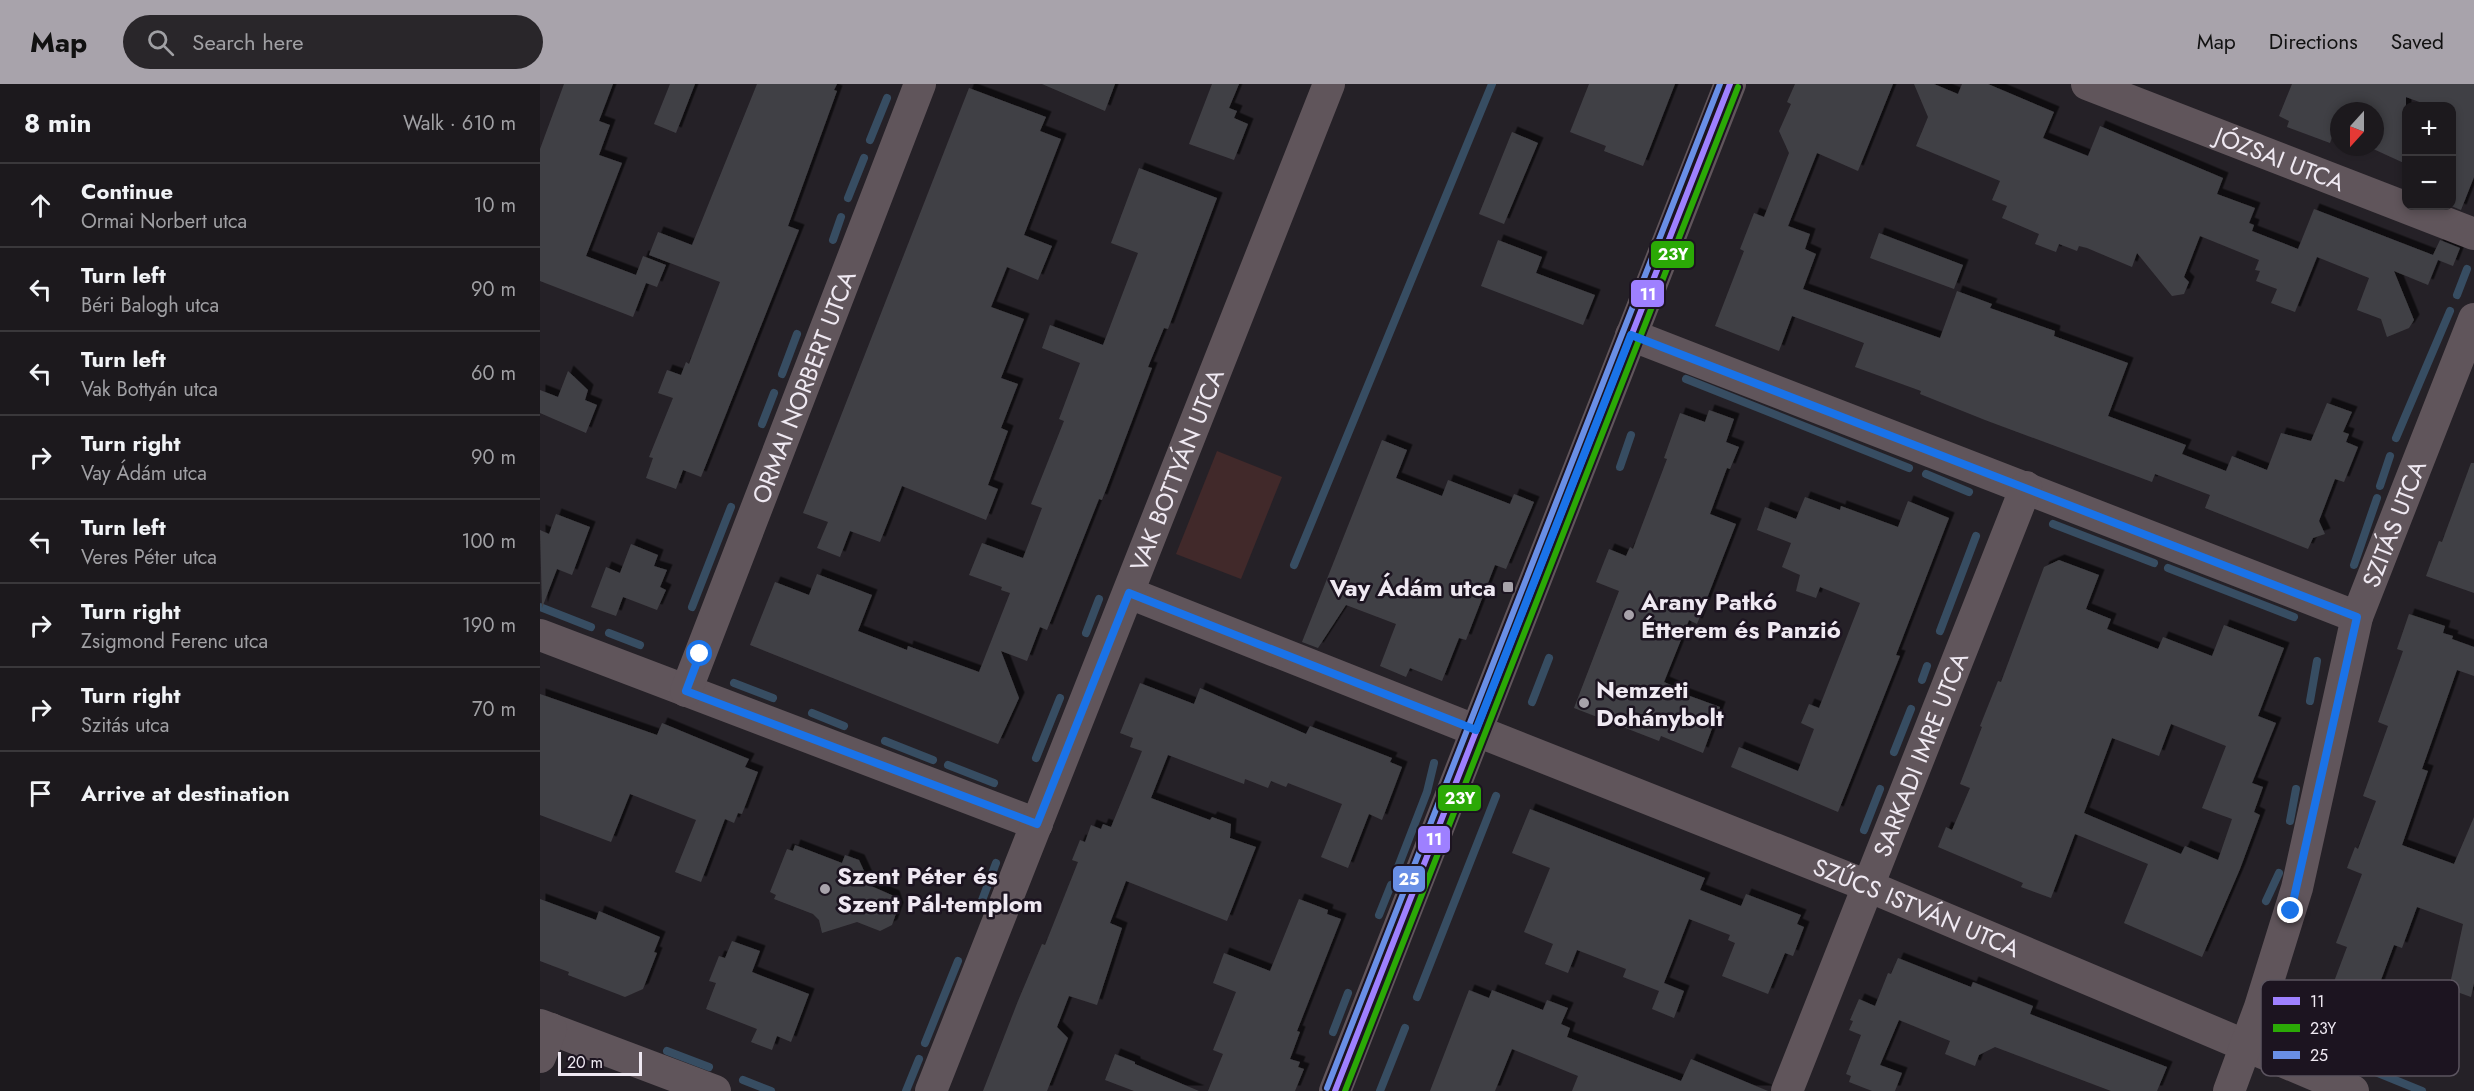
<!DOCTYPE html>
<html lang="en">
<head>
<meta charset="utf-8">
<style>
  :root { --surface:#1c191d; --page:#29262a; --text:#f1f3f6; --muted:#a0a0a4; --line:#3a383b; --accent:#a8a3ab }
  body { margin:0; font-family:Jost,sans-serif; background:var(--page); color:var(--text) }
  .controls { position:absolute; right:18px; top:18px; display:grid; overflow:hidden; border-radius:12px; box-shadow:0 3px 9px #0003 }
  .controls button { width:54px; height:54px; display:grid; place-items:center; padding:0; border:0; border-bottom:2px solid var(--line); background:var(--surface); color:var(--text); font:30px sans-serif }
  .compass { position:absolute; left:1790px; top:18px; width:54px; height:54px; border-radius:50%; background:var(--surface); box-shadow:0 3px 9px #0003; rotate:201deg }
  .scale { position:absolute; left:18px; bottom:15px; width:84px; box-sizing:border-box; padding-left:6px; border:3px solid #efe9f2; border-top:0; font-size:16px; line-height:21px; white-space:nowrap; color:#efe9f2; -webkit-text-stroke:4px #1c1420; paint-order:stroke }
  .stop { position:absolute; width:18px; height:18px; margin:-14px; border:4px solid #1a73e8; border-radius:50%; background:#fff }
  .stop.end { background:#1a73e8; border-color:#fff; box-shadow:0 2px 6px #0008 }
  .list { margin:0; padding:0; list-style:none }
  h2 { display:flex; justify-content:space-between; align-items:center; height:78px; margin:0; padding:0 24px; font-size:26px }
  h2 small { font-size:20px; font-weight:400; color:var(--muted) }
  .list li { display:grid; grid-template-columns:39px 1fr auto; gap:18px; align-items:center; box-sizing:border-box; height:84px; padding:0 24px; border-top:2px solid var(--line) }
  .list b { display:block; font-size:22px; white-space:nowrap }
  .list p { margin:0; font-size:20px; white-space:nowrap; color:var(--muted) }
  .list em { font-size:20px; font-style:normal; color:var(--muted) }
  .icon { flex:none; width:33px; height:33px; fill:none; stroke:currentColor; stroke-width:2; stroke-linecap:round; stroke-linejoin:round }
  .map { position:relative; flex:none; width:1934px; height:1007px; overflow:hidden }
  header { display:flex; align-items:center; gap:36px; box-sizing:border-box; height:84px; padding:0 30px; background:var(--accent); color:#111 }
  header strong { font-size:28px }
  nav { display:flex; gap:33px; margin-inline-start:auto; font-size:21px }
  .search { width:420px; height:54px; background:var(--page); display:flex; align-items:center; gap:15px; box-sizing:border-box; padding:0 21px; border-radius:33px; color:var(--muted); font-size:22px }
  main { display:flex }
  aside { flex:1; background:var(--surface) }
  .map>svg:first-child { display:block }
  .green { fill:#41292a }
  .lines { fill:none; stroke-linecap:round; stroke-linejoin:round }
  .stream { stroke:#374d62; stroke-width:8 }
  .building { fill:#414045; fill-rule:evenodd; filter:url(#shadow) }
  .street { stroke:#60555b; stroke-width:32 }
  .bus-1-casing { stroke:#1c1420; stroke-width:10 }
  .bus-2-casing { stroke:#1c1420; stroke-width:10 }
  .bus-3-casing { stroke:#1c1420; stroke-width:10 }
  .bus-1 { stroke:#9e80ff; stroke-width:6 }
  .bus-2 { stroke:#2ba906; stroke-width:6 }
  .bus-3 { stroke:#698fe6; stroke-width:6 }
  .route { stroke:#1a73e8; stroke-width:8 }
  .poi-dot { fill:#a8a3ab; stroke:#1c1420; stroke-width:2 }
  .labels { text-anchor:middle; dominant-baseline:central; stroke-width:5; stroke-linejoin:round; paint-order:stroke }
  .street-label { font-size:24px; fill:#efe9f2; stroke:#1c1420 }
  .poi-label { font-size:24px; font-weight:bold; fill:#efe9f2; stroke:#1c1420; text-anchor:start }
  .key { fill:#1c1420; stroke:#5b545f; stroke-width:1.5 }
  .key-label { font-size:16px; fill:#efe9f2 }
  .line-badge { stroke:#1c1420; stroke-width:2 }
  .badge-label { font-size:16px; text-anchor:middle; font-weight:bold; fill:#fff }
</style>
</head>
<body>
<header>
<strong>Map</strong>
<div class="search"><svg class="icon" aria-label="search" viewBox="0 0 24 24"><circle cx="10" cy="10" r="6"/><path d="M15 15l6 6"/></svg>Search here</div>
<nav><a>Map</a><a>Directions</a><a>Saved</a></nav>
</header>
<main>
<aside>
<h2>8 min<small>Walk · 610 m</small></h2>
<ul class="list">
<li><svg class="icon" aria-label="ahead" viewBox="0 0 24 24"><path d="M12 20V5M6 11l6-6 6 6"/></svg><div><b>Continue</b><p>Ormai Norbert utca</p></div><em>10 m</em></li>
<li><svg class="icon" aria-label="left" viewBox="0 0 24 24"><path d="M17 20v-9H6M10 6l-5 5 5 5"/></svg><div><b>Turn left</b><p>Béri Balogh utca</p></div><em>90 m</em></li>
<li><svg class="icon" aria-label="left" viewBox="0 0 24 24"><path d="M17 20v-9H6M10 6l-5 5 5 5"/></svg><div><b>Turn left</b><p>Vak Bottyán utca</p></div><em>60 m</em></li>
<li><svg class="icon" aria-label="right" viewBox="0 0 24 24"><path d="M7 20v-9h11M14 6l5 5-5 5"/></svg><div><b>Turn right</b><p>Vay Ádám utca</p></div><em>90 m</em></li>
<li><svg class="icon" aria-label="left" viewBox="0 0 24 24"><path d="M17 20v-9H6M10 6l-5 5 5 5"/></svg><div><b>Turn left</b><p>Veres Péter utca</p></div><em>100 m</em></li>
<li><svg class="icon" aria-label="right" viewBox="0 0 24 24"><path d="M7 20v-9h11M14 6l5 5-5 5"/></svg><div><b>Turn right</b><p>Zsigmond Ferenc utca</p></div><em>190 m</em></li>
<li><svg class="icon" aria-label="right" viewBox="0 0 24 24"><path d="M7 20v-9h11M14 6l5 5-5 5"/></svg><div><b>Turn right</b><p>Szitás utca</p></div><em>70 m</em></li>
<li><svg class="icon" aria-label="arrive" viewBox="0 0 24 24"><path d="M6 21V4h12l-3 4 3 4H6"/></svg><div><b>Arrive at destination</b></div></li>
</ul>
</aside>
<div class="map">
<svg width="1934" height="1007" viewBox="0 0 1934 1007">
  <defs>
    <filter id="shadow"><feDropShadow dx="5.5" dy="-5.5" stdDeviation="0" flood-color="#0009"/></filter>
  </defs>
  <rect width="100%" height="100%" fill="#252127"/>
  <path class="green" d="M 677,367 L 742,393 L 701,495 L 636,470 Z"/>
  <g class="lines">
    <path class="stream" d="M 330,56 L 347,14
      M 308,114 L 324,74
      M 293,156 L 301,133
      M 1917,211 L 1927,185
      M 242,290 L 257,250
      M 1146,295 L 1369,384
      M 222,340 L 234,309
      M 1856,354 L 1910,227
      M 1080,383 L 1091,351
      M 1386,390 L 1429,408
      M 1840,402 L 1850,372
      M 1513,440 L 1614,479
      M 754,481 L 952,0
      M 1814,481 L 1837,414
      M 1628,484 L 1754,533
      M 0,523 L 51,543
      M 152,523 L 191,423
      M 1400,547 L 1436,452
      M 69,549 L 100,561
      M 546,549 L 559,515
      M 1382,596 L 1387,582
      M 194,599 L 233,614
      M 1770,617 L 1777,577
      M 992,618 L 1009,574
      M 272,629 L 304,642
      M 345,657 L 393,676
      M 1354,668 L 1371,625
      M 496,674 L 520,614
      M 408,681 L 454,699
      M 1750,737 L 1756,705
      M 1324,746 L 1340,705
      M 858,783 L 887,708 L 894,679
      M 1726,817 L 1739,789
      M 441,819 L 456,779
      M 839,831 L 851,801
      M 877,913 L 956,712
      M 793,948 L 808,909
      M 1752,954 L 1882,1007
      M 385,959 L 418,877
      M 127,967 L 169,983
      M 203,996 L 231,1007
      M 366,1007 L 379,975
      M 840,1007 L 865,944"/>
  </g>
  <path class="building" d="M 24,0 L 73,0 L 59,37 L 70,41 L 59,71 L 82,79 L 46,172 L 96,191 L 103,172 L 126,181 L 117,203 L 106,199 L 93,233 L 0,197 L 0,65 Z
    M 130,0 L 155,0 L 136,49 L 114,40 Z
    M 217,0 L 297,0 L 294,6 L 297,7 L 248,142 L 259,146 L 161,393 L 143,386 L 136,405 L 106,394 L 113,374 L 109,373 L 133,314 L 118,309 L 127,286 L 141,291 L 146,278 L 149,280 L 180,198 L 109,171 L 118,148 L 152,161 Z
    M 502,0 L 575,0 L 565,27 Z
    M 672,0 L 699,0 L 689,24 L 697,27 L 694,34 L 708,40 L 694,76 L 649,60 Z
    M 1049,0 L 1135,0 L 1103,82 L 1064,67 L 1066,62 L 1030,48 Z
    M 1255,0 L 1353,0 L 1318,87 L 1277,69 L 1248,142 L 1270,150 L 1265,165 L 1276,170 L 1263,205 L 1400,254 L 1417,207 L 1452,220 L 1450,224 L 1515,247 L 1514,252 L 1588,279 L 1568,332 L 1646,361 L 1642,370 L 1686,387 L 1692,372 L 1727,386 L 1741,349 L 1771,357 L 1787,319 L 1812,328 L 1803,348 L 1809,350 L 1806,358 L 1818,363 L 1804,398 L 1795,395 L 1779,437 L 1785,450 L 1773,454 L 1768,465 L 1665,424 L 1670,411 L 1615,390 L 1612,398 L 1445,336 L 1380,310 L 1381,307 L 1315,283 L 1324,259 L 1252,232 L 1239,267 L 1175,242 L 1204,167 L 1200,165 L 1214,129 L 1224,133 L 1249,69 L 1239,47 L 1251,20 L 1247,18 Z
    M 1374,0 L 1394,0 L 1418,10 L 1422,0 L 1448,0 L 1514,28 L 1503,54 L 1548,72 L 1560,42 L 1683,94 L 1677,110 L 1715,124 L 1709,139 L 1714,141 L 1712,147 L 1758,165 L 1774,125 L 1893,171 L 1900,156 L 1920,164 L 1913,182 L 1898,176 L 1888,201 L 1854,187 L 1874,236 L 1869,244 L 1847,253 L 1841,235 L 1817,226 L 1829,194 L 1777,173 L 1755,228 L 1731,219 L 1737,205 L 1716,197 L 1720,187 L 1715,186 L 1719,176 L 1660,152 L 1644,193 L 1649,198 L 1644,210 L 1632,212 L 1597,169 L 1592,183 L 1547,164 L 1539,162 L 1537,167 L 1519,160 L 1516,168 L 1495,160 L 1499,150 L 1462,134 L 1467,122 L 1452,116 L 1460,97 L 1376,62 L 1388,33 Z
    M 1752,0 L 1934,0 L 1934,93 L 1921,126 L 1911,122 L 1911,22 L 1890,22 L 1866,13 L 1866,80 L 1829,63 L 1835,63 L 1835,27 L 1799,27 L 1799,56 L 1792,53 L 1790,59 L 1747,43 L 1749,37 L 1739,32 Z
    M 429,4 L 506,33 L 500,47 L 521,55 L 484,151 L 512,162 L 498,196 L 467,183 L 451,223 L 484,235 L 461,294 L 478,300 L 461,344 L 468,347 L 448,401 L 458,405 L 446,436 L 362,402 L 340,458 L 310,447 L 300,473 L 277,464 L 288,438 L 263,429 Z
    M 972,48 L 998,59 L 964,140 L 939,130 Z
    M 599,84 L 677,114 L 628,245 L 624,244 L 608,283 L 612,284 L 570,395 L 562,416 L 559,415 L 507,546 L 500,543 L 487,577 L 461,567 L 479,614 L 458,660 L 210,561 L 235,498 L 269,511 L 277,490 L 332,511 L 318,547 L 367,566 L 368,562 L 439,588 L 470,509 L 461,506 L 462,503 L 429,491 L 442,459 L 483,474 L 502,424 L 491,420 L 524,337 L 519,335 L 540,279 L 502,264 L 510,241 L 563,261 L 598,169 L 571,159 Z
    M 1339,149 L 1423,181 L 1414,205 L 1330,174 Z
    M 958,156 L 1002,173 L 996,189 L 1055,211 L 1043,241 L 941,202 Z
    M 28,287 L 48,306 L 45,316 L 57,321 L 46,349 L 0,329 L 0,306 L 18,313 Z
    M 1169,326 L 1194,335 L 1186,358 L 1199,363 L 1190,385 L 1187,384 L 1170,430 L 1196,440 L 1157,540 L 1149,536 L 1124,598 L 1140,605 L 1139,608 L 1180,623 L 1163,669 L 1121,652 L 1119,657 L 1034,624 L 1079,507 L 1056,498 L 1069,465 L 1086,472 L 1090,463 L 1093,465 L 1127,375 L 1124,374 L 1140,329 L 1165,338 Z
    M 842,356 L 867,366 L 856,394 L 902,412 L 908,396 L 970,420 L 974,410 L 994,418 L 966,485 L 955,481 L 926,556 L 919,554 L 902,597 L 870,584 L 866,593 L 840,582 L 856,540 L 806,521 L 778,564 L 762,558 Z
    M 1931,379 L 1934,379 L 1934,509 L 1886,492 L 1899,457 L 1902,458 Z
    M 1265,413 L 1300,426 L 1301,422 L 1358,443 L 1368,417 L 1409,434 L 1356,571 L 1360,572 L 1298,728 L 1191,683 L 1199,663 L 1258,687 L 1274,645 L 1261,639 L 1269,620 L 1279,624 L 1320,519 L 1280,503 L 1276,514 L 1256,507 L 1260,491 L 1242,483 L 1251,459 L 1217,446 L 1225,423 L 1256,435 Z
    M 16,430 L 50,443 L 32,491 L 17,485 L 2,524 L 0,446 L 9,450 Z
    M 91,460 L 118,471 L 114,482 L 127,486 L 120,503 L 126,506 L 117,526 L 83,513 L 76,532 L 51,523 L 66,483 L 80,489 Z
    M 1519,476 L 1559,491 L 1546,525 L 1571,535 L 1567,545 L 1618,565 L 1623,553 L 1672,572 L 1684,541 L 1744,564 L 1718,632 L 1736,639 L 1712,699 L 1723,703 L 1714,728 L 1720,731 L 1700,785 L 1662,873 L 1584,839 L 1608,780 L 1535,750 L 1511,814 L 1481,803 L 1483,799 L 1398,763 L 1406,743 L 1412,746 L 1430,704 L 1420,700 L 1442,643 L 1440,642 L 1458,597 L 1461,598 L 1504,483 ZM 1631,640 L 1686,662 L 1662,724 L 1692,735 L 1678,776 L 1645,762 L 1641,770 L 1544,729 L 1572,654 L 1619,672 Z
    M 1869,530 L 1905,542 L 1903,549 L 1913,552 L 1912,555 L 1934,563 L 1934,592 L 1917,586 L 1882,685 L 1888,687 L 1862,761 L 1914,780 L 1934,733 L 1934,899 L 1931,913 L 1909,905 L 1923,840 L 1877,823 L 1862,864 L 1854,861 L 1838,904 L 1857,912 L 1843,949 L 1783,927 L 1807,863 L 1796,859 L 1822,790 L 1807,784 L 1815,763 L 1818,765 L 1836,717 L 1823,712 L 1848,642 L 1838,638 L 1863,567 L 1857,565 Z
    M 600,599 L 654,620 L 660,604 L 766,650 L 770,642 L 852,674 L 850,678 L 862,683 L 842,736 L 829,730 L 808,784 L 781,773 L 802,720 L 748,699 L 746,703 L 731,697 L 728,704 L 705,695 L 704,700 L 628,671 L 611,714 L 670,736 L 672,733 L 691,740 L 690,754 L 716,763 L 687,837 L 586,797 L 570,839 L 582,844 L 557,921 L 529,912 L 517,943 L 528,954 L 507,1007 L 443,1007 L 478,917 L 502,860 L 505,861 L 538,778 L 532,776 L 540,756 L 545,758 L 551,741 L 561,745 L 563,740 L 571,743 L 594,687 L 602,667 L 590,663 L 593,654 L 580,649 Z
    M 0,610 L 117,651 L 122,639 L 209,675 L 205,683 L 218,688 L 202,730 L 198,729 L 194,739 L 185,735 L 161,798 L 135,788 L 156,736 L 90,710 L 71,758 L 0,731 Z
    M 990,725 L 1165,794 L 1160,806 L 1201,822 L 1206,810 L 1261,831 L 1257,840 L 1264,843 L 1253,872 L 1245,869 L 1228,910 L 1182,892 L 1195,859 L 1188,856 L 1190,851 L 1149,835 L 1124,899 L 1144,907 L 1134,934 L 1112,925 L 1119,907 L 1083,893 L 1086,885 L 1037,866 L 1028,889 L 1005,880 L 1013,860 L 984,848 L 1010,784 L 972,769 Z
    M 255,761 L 302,779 L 305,771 L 319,776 L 331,802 L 354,812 L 358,824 L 352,841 L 340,847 L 317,838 L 282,849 L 279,836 L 273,830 L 234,815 L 236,811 L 230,808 L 247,765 L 253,767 Z
    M 0,815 L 56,836 L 59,827 L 120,853 L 114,868 L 117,869 L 103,905 L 85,913 L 28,891 L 29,888 L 0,877 Z
    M 759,815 L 788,826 L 787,830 L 801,835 L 757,947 L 760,948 L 750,975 L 760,978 L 758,983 L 764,985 L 755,1007 L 668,1007 L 683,970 L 673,966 L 696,908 L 673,899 L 684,869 L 730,887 Z
    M 192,857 L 220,867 L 212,888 L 269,910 L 251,958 L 237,952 L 232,966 L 211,958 L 217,945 L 166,925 L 176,899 L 169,897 L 179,872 L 185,874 Z
    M 1358,874 L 1431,903 L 1433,898 L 1493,922 L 1490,930 L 1627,983 L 1617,1007 L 1571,1007 L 1455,963 L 1439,971 L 1435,982 L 1405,970 L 1410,957 L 1359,936 L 1340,981 L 1362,989 L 1355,1007 L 1332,1007 L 1309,998 L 1311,992 L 1306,990 L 1321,951 L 1309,946 L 1313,937 L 1310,936 L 1319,915 L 1335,922 L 1348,889 L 1351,890 Z
    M 929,906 L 949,914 L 952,906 L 1003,926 L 1007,916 L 1028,924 L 1021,940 L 1030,944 L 1027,953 L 1141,997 L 1151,975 L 1228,1007 L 1032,1007 L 1038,992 L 972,965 L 955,1007 L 890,1007 Z
    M 575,970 L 595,978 L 595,980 L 659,1007 L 594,1007 L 565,996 Z"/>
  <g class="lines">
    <g class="street">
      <path id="s1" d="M 1547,0 L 1934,150"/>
      <path d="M 1091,251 L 1817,533"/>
      <path id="s2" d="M 589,509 L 1328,802 L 1813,1007"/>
      <path d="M 0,551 L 497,740"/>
      <path id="s3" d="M 146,607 L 380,0"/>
      <path d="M 0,941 L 175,1007"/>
      <path d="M 0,973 L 11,945"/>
      <path id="s4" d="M 391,1007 L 789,0"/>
      <path d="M 795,1007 L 1190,0"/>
      <path id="s5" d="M 1247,1007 L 1486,403"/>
      <path id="s6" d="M 1689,1007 L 1720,923 L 1757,804 L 1817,533 L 1934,235"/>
    </g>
    <defs>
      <path id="bus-1" d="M 795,1007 L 1190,0"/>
      <path id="bus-2" d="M 805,1007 L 1198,3"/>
      <path id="bus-3" d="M 787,1004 L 1180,0"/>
    </defs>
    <use href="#bus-1" class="bus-1-casing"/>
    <use href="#bus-2" class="bus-2-casing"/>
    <use href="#bus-3" class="bus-3-casing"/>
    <use href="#bus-1" class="bus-1"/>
    <use href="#bus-2" class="bus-2"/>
    <use href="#bus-3" class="bus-3"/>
  </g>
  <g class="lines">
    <path class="route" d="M 160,570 L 146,607 L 497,740 L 589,509 L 936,646 L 1091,251 L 1817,533 L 1751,827"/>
  </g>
  <g class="poi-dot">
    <rect x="962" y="497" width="12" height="12" rx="3"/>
    <circle cx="1089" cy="531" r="6"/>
    <circle cx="1044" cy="619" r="6"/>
    <circle cx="285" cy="805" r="6"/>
  </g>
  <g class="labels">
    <g class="street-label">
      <text stroke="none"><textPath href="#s1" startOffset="207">JÓZSAI UTCA</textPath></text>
      <text stroke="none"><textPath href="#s3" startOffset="326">ORMAI NORBERT UTCA</textPath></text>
      <text stroke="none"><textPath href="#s4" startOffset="668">VAK BOTTYÁN UTCA</textPath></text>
      <text stroke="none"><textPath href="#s6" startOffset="592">SZITÁS UTCA</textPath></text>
      <text stroke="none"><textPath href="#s5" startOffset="362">SARKADI IMRE UTCA</textPath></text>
      <text stroke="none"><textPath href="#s2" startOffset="848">SZŰCS ISTVÁN UTCA</textPath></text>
    </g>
    <g class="poi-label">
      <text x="956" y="503" text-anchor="end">Vay Ádám utca</text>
      <text x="1101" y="517">Arany Patkó<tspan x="1101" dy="28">Étterem és Panzió</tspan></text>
      <text x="1056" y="605">Nemzeti<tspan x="1056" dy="28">Dohánybolt</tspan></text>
      <text x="297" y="791">Szent Péter és<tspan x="297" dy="28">Szent Pál-templom</tspan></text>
    </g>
  </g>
  <rect x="1721" y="896" width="198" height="96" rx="9" class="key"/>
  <rect x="1733" y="913" width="27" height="8" fill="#9e80ff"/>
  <rect x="1733" y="940" width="27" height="8" fill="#2ba906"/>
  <rect x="1733" y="967" width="27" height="8" fill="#698fe6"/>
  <g class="key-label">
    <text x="1770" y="923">11</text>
    <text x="1770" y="950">23Y</text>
    <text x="1770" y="977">25</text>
  </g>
  <g class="line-badge">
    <rect x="1110" y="156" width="45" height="29" rx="6" fill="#2ba906"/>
    <rect x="1090" y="195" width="35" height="29" rx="6" fill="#9e80ff"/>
    <rect x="897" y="700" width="45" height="28" rx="6" fill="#2ba906"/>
    <rect x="877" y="741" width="34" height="29" rx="6" fill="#9e80ff"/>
    <rect x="852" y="781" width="34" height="28" rx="6" fill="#698fe6"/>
  </g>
  <g class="badge-label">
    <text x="1133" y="176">23Y</text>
    <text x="1108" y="216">11</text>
    <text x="920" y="720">23Y</text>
    <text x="894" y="761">11</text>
    <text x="869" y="801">25</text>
  </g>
</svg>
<div class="controls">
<button>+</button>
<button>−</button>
</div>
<svg class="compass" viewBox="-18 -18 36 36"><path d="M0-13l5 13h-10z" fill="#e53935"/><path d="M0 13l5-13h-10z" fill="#a0a0a4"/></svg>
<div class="scale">20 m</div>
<div class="stop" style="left:160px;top:570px"></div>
<div class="stop end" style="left:1751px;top:827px"></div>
</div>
</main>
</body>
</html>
